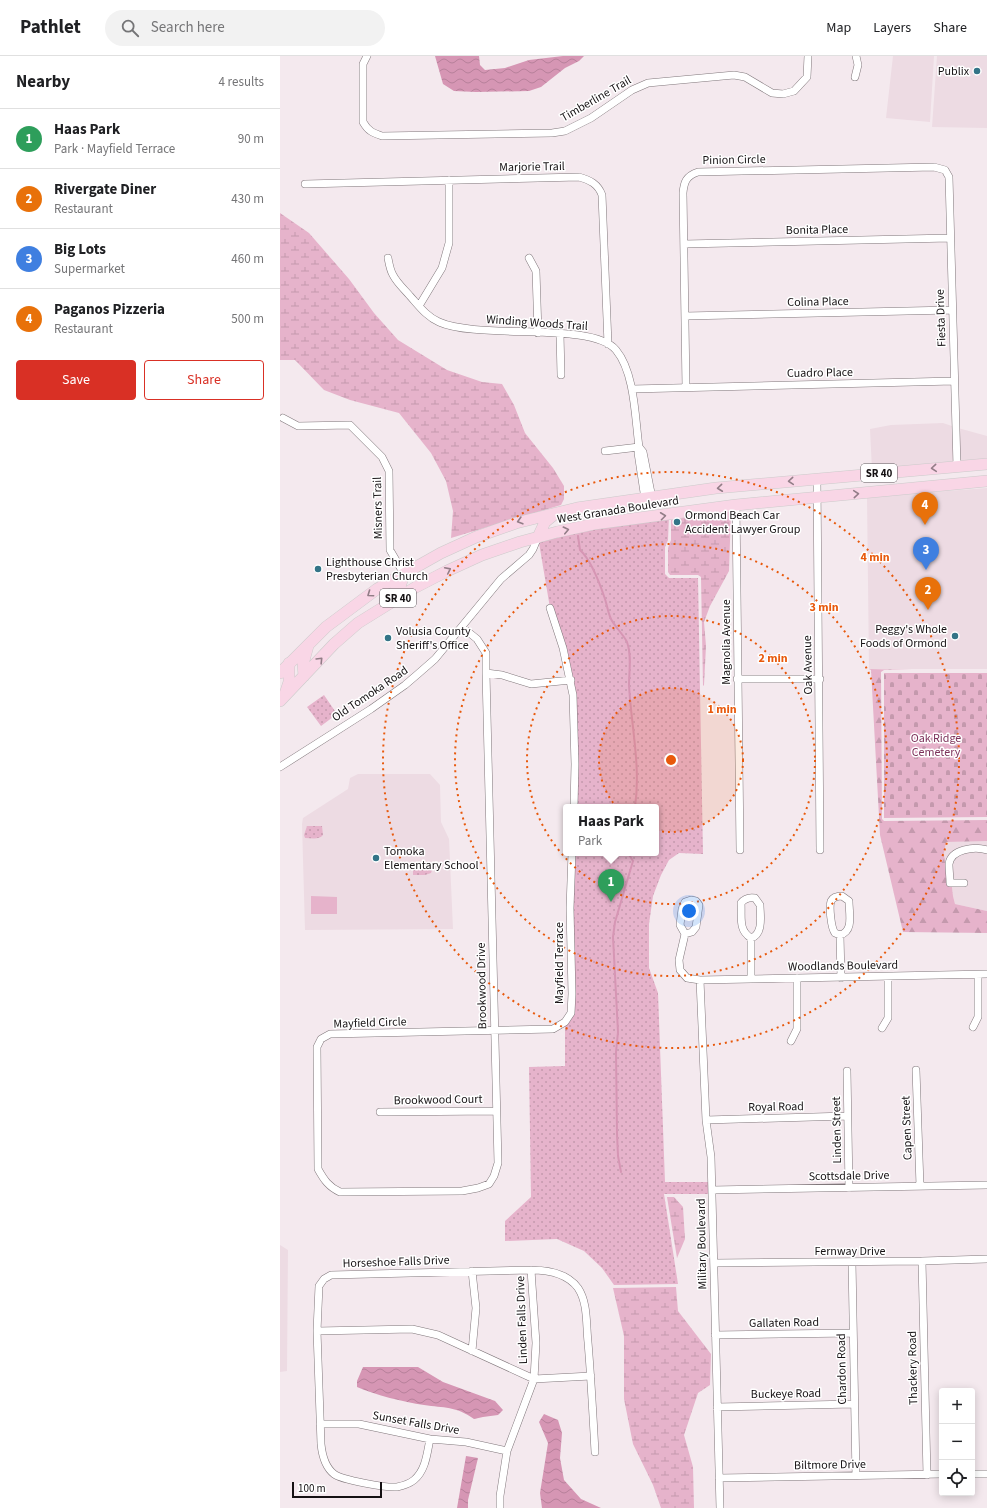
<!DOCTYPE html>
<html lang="en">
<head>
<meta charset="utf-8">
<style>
  :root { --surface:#fff; --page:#f2f2f2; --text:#202124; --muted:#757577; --line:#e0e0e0; --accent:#d93025 }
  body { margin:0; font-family:"Source Sans 3",sans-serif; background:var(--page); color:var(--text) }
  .controls { position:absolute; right:12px; bottom:12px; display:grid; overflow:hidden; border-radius:4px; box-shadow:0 2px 10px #0003 }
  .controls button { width:36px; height:36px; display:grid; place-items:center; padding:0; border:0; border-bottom:1px solid var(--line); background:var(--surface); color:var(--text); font:20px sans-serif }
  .scale { position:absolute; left:12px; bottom:10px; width:90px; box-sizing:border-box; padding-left:4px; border:2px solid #151113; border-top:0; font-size:11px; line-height:14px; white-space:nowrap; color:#151113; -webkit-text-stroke:3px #fff; paint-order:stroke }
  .you { position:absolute; left:409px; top:855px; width:14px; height:14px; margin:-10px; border:3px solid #fff; border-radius:50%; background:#1a73e8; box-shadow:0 0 0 6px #1a73e833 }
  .badge { display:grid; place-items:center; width:26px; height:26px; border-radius:50%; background:var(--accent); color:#fff; font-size:13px; font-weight:700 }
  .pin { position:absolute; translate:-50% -33px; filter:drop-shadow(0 1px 2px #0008) }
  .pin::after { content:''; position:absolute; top:21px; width:14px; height:12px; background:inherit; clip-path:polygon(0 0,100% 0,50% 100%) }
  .popup { position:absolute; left:283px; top:748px; width:96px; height:52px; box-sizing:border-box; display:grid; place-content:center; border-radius:4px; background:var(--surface); filter:drop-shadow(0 1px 3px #0005); font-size:13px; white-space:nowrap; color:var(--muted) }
  .popup b { font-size:15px; color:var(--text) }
  .popup::after { content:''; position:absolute; left:50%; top:100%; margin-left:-8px; border:8px solid transparent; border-top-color:var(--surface) }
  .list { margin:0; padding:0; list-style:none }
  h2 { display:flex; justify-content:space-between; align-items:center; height:52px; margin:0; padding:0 16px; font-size:17px }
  h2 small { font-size:13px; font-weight:400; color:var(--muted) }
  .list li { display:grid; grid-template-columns:26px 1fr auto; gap:12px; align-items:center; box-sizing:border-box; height:60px; padding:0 16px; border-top:1px solid var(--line) }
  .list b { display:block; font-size:15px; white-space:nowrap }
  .list p { margin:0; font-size:13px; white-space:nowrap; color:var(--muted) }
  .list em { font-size:13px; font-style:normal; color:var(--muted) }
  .actions { display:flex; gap:8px; padding:12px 16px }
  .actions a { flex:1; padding:9px 0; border:1px solid var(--accent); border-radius:4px; text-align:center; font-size:14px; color:var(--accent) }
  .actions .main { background:var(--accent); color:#fff }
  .icon { flex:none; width:22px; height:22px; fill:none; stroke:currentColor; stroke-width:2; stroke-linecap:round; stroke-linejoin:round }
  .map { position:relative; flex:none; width:707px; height:1452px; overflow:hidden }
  header { display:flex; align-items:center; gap:24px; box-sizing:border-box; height:56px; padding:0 20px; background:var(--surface); border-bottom:1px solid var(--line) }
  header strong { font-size:19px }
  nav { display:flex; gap:22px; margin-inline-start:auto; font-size:14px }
  .search { width:280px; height:36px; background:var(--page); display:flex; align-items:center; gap:10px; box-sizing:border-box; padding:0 14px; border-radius:22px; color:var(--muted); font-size:15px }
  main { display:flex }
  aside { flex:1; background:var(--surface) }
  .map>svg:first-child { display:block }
  .built { fill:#eddbe3 }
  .forest { fill:url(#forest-firs) }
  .wetland { fill:url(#wetland-marsh) }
  .cemetery { fill:url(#cemetery-stones) }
  .park { fill:url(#park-dots) }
  .pitch { fill:#e6b3cb }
  .water { fill:url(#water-waves) }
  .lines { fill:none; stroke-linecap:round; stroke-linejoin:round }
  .stream { stroke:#d696b4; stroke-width:2 }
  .minor-casing { stroke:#80777b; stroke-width:8 }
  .primary-casing { stroke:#cccbcb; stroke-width:12 }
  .minor { stroke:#fff; stroke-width:7 }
  .primary { stroke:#f9d6e6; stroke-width:11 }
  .oneway { stroke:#927d87 }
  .ring { fill:none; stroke:#e8590c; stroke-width:2; stroke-dasharray:2 4 }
  .poi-dot { fill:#337487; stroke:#fff; stroke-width:1.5 }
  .labels { text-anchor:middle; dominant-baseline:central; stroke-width:3; stroke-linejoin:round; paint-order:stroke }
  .shield { fill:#fff; stroke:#5b585a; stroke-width:1 }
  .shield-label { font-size:11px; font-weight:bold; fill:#151113 }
  .poi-label { font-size:12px; fill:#151113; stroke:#fff; text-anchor:start }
  .street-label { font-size:12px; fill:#151113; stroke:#fff }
  .park-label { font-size:12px; fill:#7c315a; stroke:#fff }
  .centre { fill:#e8590c; stroke:#fff; stroke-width:2 }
  .ring-label { font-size:12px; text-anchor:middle; font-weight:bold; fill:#e8590c; stroke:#fff; stroke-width:3; stroke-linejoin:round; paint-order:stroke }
</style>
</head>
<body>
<header>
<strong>Pathlet</strong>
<div class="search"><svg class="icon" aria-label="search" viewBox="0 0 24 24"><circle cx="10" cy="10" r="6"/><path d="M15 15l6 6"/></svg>Search here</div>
<nav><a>Map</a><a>Layers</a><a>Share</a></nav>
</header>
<main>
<aside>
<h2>Nearby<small>4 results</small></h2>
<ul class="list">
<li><span class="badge" style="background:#2e9e5b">1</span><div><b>Haas Park</b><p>Park · Mayfield Terrace</p></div><em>90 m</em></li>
<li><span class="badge" style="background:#e8710a">2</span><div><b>Rivergate Diner</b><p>Restaurant</p></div><em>430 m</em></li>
<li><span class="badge" style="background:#3f7fe0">3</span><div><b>Big Lots</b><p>Supermarket</p></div><em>460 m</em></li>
<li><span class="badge" style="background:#e8710a">4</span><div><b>Paganos Pizzeria</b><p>Restaurant</p></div><em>500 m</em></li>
</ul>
<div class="actions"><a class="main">Save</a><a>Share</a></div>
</aside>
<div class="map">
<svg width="707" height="1452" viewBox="0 0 707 1452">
  <defs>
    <pattern id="forest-firs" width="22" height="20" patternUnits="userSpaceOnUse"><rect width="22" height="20" fill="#e6b3cb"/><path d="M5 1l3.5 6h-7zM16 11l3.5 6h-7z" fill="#c499ad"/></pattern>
    <pattern id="wetland-marsh" width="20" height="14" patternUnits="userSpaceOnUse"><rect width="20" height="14" fill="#e6b3cb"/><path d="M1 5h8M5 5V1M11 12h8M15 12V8" fill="none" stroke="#c499ad"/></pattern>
    <pattern id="cemetery-stones" width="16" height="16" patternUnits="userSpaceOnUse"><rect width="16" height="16" fill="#e6b3cb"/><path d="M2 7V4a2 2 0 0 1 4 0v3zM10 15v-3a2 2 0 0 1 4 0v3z" fill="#c499ad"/></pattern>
    <pattern id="park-dots" width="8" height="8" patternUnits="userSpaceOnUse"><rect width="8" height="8" fill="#e6b3cb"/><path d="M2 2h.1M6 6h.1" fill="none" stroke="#c499ad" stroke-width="1.8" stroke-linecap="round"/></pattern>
    <pattern id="water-waves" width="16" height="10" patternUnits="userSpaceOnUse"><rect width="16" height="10" fill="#d696b4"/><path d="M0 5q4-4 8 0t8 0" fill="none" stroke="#b7809a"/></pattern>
  </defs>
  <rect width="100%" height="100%" fill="#f4e9ee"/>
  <path class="built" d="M 613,0 L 654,0 L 650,66 L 606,62 Z
    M 657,0 L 707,0 L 707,72 L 652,71 Z
    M 663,367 L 672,370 L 674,407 L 592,414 L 590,373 L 611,369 Z
    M 678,372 L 707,380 L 707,405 L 680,407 Z
    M 707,432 L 707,613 L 589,613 L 587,441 Z
    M 78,718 L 150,718 L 160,729 L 161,766 L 169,783 L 173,873 L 25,874 L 22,768 L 23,762 L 68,733 L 70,722 Z
    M 706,784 L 707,785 L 707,790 L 702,789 L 683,790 L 673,796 L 667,817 L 664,797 L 665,786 Z
    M 702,796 L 707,798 L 707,855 L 675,848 L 673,840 L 672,831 L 687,831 L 687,824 L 673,824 L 673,808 L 676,802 L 684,797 Z
    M 0,1189 L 8,1194 L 7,1315 L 0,1316 Z"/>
  <path class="forest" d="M 589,613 L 632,614 L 604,614 L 601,616 L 602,763 L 604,765 L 707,764 L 707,785 L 666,786 L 664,797 L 667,828 L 670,831 L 672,831 L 673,840 L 675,848 L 707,855 L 707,877 L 623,876 L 600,779 L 591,614 Z"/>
  <path class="wetland" d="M 0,157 L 29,177 L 69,223 L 94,257 L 118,284 L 167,314 L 202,326 L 222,328 L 234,349 L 245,377 L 273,412 L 284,430 L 284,443 L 281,449 L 171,482 L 173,455 L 166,425 L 151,397 L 119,357 L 70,344 L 44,334 L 15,304 L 0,304 Z
    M 451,455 L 449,515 L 430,550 L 424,566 L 426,590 L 424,629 L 423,630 L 421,521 L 418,519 L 390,519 L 388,516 L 388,492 L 391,484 L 391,464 L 432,457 Z
    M 387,1141 L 394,1141 L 403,1151 L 405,1183 L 397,1202 Z
    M 396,1231 L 398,1255 L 431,1298 L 430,1329 L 418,1337 L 404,1379 L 413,1411 L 414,1452 L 381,1452 L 373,1429 L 353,1388 L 344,1343 L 344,1280 L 333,1232 Z"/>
  <path class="cemetery" d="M 604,617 L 707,617 L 707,761 L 604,762 Z"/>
  <path class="park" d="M 389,459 L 388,484 L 385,491 L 385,518 L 389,522 L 418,522 L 423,798 L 399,797 L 389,804 L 381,819 L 373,840 L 369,868 L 369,912 L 378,937 L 385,1126 L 432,1126 L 432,1138 L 384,1138 L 398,1228 L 334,1229 L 322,1212 L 304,1195 L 277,1183 L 225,1185 L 225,1165 L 251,1141 L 249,1011 L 285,1010 L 285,966 L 291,957 L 292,797 L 376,797 L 376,751 L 294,751 L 293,639 L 270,552 L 258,481 Z
    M 44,639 L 57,658 L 41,670 L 27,651 Z
    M 27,770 L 42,770 L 43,779 C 39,784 32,782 25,782 L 24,779 Z
    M 136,806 L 151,807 L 152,814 L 151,817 L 145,819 L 133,819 L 133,807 Z"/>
  <path class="pitch" d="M 31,840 L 57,841 L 57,858 L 31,858 Z"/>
  <path class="water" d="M 155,0 L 199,0 L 200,9 L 205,14 L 225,12 L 249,4 L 283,0 L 304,0 L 299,5 L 285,12 L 261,31 L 249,35 L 196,36 L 174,35 L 163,28 Z
    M 83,1311 L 138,1311 L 163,1326 L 215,1345 L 223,1354 L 218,1359 L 203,1361 L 194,1363 C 176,1350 164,1352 144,1349 C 123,1346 96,1339 77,1331 L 77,1325 Z
    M 264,1358 L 278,1364 L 282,1377 L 280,1402 L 284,1424 L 301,1443 L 321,1452 L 262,1452 L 260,1437 L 268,1387 L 259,1366 Z
    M 186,1400 L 198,1402 L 188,1444 L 188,1452 L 177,1452 Z"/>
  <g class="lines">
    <path class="stream" d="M 298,480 L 300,494 C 311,504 320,528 325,543 C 327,549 328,557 331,563 C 335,571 343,578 347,586 C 352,599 349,615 349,629 C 351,669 361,710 355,751
      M 341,1116 L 338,1100 L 337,1078 L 336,996 L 338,976 L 333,881 L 335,866 L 353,805 L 348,797"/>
    <defs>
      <path id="minor" d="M 87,0 L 83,8 L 83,66 C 88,75 93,77 102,80 L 272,77 L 285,75 L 311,62 L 352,34 L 368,27 L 454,19 L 465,21 L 492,37 L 503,38 L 514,35 L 527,21 L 528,0
        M 575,21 L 578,9 L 576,0
        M 25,128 L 299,121 C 310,124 318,128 322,139 L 328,288
        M 404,188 L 670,182
        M 108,202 C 109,207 110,214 113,219 C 117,227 125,234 130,240 C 139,250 147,261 159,266 C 199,284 312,265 336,294 C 355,317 355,362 359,391 L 358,397 L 365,443
        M 249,202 L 256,215 L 258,277
        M 139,250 L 162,212 L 169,187 L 169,124
        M 405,260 L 672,254
        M 280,278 L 281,319
        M 406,331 L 403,137 C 404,126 406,120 418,116 L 654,111 L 665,114 L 669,121 L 677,410
        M 352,333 L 674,325
        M 3,362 L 18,370 L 70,369 L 102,401 L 109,415 L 110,494 L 124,518
        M 359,391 L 363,396 L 372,442
        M 325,395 L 359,391
        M 537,423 L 540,794
        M 456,449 L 460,794
        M 270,552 L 283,592 L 293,639 L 295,708 L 294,751
        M 182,571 L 197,583 L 206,597 L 206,617 L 218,1107 L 214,1120 L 209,1128 L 198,1132 L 182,1135 L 60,1136 C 49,1131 44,1124 38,1113 L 37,991 L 41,983 L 50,978 L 273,973 L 285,966 L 291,957 L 292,938 L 290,852 L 292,797
        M 206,617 L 222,619 L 251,628 L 291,624
        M 457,623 L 540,623
        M 0,711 L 91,653 L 125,629 L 139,617 L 155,603 L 221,523 L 249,499 L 253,493 L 258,481
        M 684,827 L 670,827 C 670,821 669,814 669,808 C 671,793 695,790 707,794
        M 405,878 L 400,869 L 402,853 L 405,846 L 411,844 L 416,845 L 419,849 L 416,871 L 412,876 L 405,878 L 399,904 L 400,914 L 407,922 L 420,924 L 471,923 L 707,918
        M 560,879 L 555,877 C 551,872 549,851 551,845 C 553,841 558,840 562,840 L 569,845 C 569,858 574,875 560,879 L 561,922
        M 471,923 L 471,882 C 484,878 480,858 480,849 L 475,842 C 469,841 465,842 461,847 C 462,861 458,874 471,882
        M 420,924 L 426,1064 L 431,1101 L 440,1452
        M 693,971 L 698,961 L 698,919
        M 602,972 L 608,962 L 608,921
        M 511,985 L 517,973 L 517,922
        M 636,1014 L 640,1130
        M 567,1015 L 569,1132
        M 100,1056 L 216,1055
        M 426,1064 L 567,1060
        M 432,1134 L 707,1129
        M 642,1205 L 647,1419
        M 572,1206 L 576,1420
        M 434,1207 L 642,1205 L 707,1203
        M 192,1215 L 196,1252 L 192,1295
        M 37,1275 L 132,1273 L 158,1279 L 254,1323 L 311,1320
        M 435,1279 L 573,1277
        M 437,1351 L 574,1348
        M 40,1368 L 79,1368 L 150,1383 L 186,1386 L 227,1395
        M 150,1383 C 147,1397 146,1414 134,1424 C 129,1428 122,1430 117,1431 C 106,1432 62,1424 54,1418 C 45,1411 42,1398 41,1388 L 37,1275 L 39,1230 L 44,1223 L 51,1219 L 251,1214 C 268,1214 287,1217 298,1232 C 308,1247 306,1268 308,1286 C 311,1322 313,1359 315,1396
        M 692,1418 L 707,1418
        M 439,1422 L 662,1418
        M 220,1452 L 220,1440 L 227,1395 L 254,1323 L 256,1287 L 251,1214"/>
      <path id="primary" d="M 258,481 L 265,466 L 276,457
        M 105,544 L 120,531 L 124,518
        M 0,617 L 46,571 L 97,533 L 161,497 L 196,481 L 236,467 L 297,452 L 436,432 L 707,408
        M 24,620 L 23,608 L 28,590
        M 5,638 L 9,626 L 9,607
        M 0,645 L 54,588 L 78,567 L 136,531 L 167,515 L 202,499 L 240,486 L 277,476 L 314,468 L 456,449 L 707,425"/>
    </defs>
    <use href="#minor" class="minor-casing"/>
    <use href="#primary" class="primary-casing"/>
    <use href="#minor" class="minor"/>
    <use href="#primary" class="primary"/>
  </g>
  <defs><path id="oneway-chevron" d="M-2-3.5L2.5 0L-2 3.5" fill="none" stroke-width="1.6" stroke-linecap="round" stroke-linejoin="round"/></defs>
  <g class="oneway">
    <use href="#oneway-chevron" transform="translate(654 412) rotate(175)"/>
    <use href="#oneway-chevron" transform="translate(511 425) rotate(175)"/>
    <use href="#oneway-chevron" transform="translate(440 432) rotate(174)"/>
    <use href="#oneway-chevron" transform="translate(576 438) rotate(-5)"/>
    <use href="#oneway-chevron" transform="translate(383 460) rotate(-7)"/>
    <use href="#oneway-chevron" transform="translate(240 465) rotate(164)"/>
    <use href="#oneway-chevron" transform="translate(286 474) rotate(-13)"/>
    <use href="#oneway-chevron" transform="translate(168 514) rotate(-26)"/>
    <use href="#oneway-chevron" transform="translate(90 538) rotate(145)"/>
    <use href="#oneway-chevron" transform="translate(40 604) rotate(-46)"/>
  </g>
  <circle cx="391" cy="704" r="72" fill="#e8590c" fill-opacity=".12"/>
  <g class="ring">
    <circle cx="391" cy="704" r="72"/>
    <circle cx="391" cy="704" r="144"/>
    <circle cx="391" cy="704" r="216"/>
    <circle cx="391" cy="704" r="288"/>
  </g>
  <g class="poi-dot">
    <circle cx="697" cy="15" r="4"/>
    <circle cx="397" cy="466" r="4"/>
    <circle cx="38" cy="513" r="4"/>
    <circle cx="675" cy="580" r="4"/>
    <circle cx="108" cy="582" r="4"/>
    <circle cx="96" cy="802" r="4"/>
  </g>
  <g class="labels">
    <g class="shield">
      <rect x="581" y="408" width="36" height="18" rx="3"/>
      <rect x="100" y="533" width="36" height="18" rx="3"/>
    </g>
    <g class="shield-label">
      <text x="599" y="417">SR 40</text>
      <text x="118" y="542">SR 40</text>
    </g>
    <g class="poi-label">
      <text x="689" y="15" text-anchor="end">Publix</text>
      <text x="405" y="459">Ormond Beach Car<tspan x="405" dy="14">Accident Lawyer Group</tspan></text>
      <text x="46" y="506">Lighthouse Christ<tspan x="46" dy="14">Presbyterian Church</tspan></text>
      <text x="667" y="573" text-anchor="end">Peggy's Whole<tspan x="667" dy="14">Foods of Ormond</tspan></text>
      <text x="116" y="575">Volusia County<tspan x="116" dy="14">Sheriff's Office</tspan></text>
      <text x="104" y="795">Tomoka<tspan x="104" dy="14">Elementary School</tspan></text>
    </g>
    <g class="street-label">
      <text transform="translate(316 43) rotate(-30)">Timberline Trail</text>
      <text transform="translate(454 104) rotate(-1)">Pinion Circle</text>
      <text transform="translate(252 111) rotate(-1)">Marjorie Trail</text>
      <text transform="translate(537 174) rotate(-1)">Bonita Place</text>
      <text transform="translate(538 246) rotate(-1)">Colina Place</text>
      <text transform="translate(661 262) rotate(-92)">Fiesta Drive</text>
      <text transform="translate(257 267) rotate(4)">Winding Woods Trail</text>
      <text transform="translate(540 317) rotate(-1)">Cuadro Place</text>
      <text transform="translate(98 452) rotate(-91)">Misners Trail</text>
      <text transform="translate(338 454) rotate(-9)">West Granada Boulevard</text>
      <text transform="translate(446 586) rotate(-90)">Magnolia Avenue</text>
      <text transform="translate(528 609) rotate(-91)">Oak Avenue</text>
      <text transform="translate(90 638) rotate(-34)">Old Tomoka Road</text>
      <text transform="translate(279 907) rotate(-90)">Mayfield Terrace</text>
      <text transform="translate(563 910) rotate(-1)">Woodlands Boulevard</text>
      <text transform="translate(202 930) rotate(-91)">Brookwood Drive</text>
      <text transform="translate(90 967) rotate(-2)">Mayfield Circle</text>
      <text transform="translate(158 1044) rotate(-1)">Brookwood Court</text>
      <text transform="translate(496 1051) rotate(-1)">Royal Road</text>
      <text transform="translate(627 1072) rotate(-92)">Capen Street</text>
      <text transform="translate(557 1074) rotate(-91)">Linden Street</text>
      <text transform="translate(569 1120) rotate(-1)">Scottsdale Drive</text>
      <text transform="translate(422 1188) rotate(-91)">Military Boulevard</text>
      <text x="570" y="1195">Fernway Drive</text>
      <text transform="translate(116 1206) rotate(-2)">Horseshoe Falls Drive</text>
      <text transform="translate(242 1264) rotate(-92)">Linden Falls Drive</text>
      <text transform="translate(504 1267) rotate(-1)">Gallaten Road</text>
      <text transform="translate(633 1312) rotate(-91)">Thackery Road</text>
      <text transform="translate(562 1313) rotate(-91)">Chardon Road</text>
      <text transform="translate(506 1338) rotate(-1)">Buckeye Road</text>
      <text transform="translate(136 1367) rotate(10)">Sunset Falls Drive</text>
      <text transform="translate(550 1409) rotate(-1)">Biltmore Drive</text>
    </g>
    <g class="park-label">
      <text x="656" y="682">Oak Ridge<tspan x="656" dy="14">Cemetery</tspan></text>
    </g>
  </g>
  <circle cx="391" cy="704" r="6" class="centre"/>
  <g class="ring-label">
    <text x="595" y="505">4 min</text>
    <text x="544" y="555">3 min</text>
    <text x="493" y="606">2 min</text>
    <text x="442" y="657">1 min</text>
  </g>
</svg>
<div class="controls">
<button>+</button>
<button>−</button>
<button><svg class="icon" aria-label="locate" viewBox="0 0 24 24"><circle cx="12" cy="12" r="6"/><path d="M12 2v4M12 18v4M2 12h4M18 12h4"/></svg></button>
</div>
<div class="scale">100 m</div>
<div class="you"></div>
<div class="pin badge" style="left:331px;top:846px;background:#2e9e5b">1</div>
<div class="popup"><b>Haas Park</b>Park</div>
<div class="pin badge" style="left:648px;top:554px;background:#e8710a">2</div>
<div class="pin badge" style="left:646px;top:514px;background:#3f7fe0">3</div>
<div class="pin badge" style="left:645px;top:469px;background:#e8710a">4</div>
</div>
</main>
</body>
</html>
